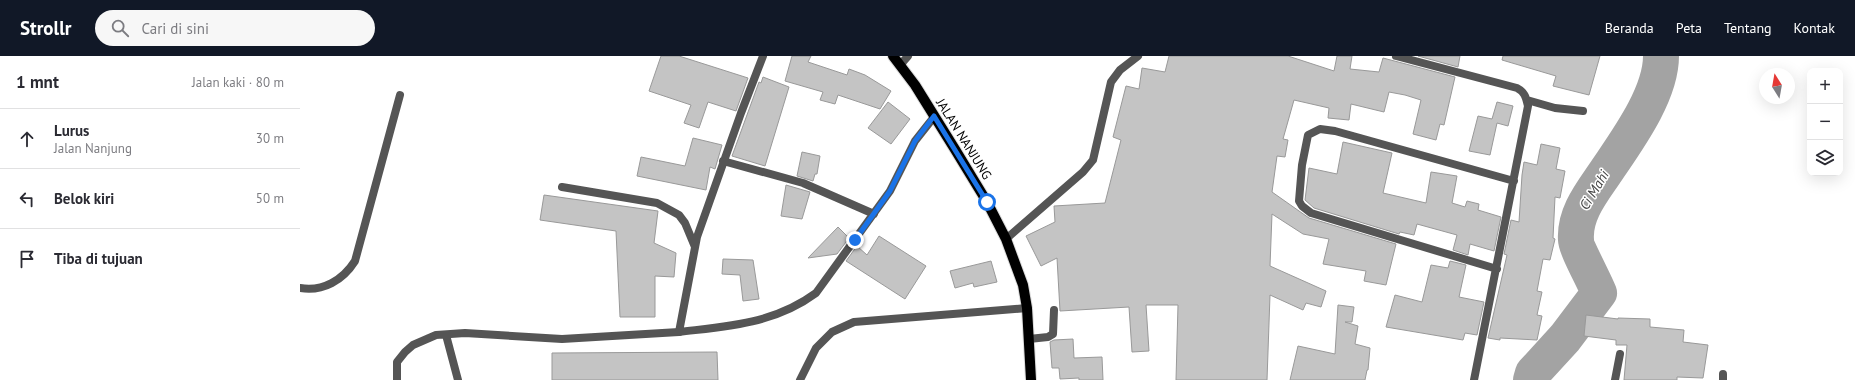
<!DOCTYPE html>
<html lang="id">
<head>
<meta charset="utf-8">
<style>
  :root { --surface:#fff; --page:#f7f7f7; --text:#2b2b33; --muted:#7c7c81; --line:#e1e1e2; --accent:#111827 }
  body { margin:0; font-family:"PT Sans",sans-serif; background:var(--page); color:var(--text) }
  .controls { position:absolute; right:12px; top:12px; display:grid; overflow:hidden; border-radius:8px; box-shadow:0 4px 16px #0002 }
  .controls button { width:36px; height:36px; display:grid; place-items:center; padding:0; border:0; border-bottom:1px solid var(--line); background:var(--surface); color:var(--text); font:20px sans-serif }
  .compass { position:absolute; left:1459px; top:12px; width:36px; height:36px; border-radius:50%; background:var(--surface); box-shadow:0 4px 16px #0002; rotate:349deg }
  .stop { position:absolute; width:12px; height:12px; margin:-9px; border:3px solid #1a73e8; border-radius:50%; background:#fff }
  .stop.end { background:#1a73e8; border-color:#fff; box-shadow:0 1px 4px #0008 }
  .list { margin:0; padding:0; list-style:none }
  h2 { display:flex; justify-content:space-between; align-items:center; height:52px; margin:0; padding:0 16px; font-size:17px }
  h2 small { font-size:13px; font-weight:400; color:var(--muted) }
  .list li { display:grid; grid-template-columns:26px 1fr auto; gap:12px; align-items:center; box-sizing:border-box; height:60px; padding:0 16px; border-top:1px solid var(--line) }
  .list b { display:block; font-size:15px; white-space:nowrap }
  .list p { margin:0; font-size:13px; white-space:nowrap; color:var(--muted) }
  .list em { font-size:13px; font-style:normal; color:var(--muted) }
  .icon { flex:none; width:22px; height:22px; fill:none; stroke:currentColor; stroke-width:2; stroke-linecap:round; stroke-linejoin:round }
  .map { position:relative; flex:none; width:1555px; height:324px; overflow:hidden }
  header { display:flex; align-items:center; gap:24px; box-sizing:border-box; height:56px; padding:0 20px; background:var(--accent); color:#fff }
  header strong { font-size:19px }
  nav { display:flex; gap:22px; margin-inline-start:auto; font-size:14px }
  .search { width:280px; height:36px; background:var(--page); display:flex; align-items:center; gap:10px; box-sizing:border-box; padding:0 14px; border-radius:22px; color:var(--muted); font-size:15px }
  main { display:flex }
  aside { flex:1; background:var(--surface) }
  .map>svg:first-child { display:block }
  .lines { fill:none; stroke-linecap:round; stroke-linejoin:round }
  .river { stroke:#a3a3a3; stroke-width:36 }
  .building { fill:#c4c4c4; stroke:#999 }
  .primary-casing { stroke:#dbdbdb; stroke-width:12 }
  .service { stroke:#555; stroke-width:8 }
  .minor { stroke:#555; stroke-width:8 }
  .primary { stroke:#000; stroke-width:10 }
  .route { stroke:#1a73e8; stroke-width:5 }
  .labels { text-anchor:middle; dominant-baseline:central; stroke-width:3; stroke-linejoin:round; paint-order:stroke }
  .street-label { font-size:13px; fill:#000; stroke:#fff }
  .water-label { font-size:14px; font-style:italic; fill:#444; stroke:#fff }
</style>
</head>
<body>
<header>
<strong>Strollr</strong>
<div class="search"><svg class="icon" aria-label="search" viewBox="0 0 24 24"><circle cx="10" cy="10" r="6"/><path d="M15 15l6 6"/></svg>Cari di sini</div>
<nav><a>Beranda</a><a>Peta</a><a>Tentang</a><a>Kontak</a></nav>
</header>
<main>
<aside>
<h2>1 mnt<small>Jalan kaki · 80 m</small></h2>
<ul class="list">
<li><svg class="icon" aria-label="ahead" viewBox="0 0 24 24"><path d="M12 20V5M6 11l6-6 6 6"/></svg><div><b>Lurus</b><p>Jalan Nanjung</p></div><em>30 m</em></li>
<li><svg class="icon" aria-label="left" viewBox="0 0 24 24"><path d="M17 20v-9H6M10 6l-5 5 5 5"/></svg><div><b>Belok kiri</b></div><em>50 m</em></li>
<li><svg class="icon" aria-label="arrive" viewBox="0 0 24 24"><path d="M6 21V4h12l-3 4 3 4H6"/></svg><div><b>Tiba di tujuan</b></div></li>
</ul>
</aside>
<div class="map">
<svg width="1555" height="324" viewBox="0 0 1555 324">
  <rect width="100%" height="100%" fill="#fff"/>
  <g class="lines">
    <path class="river" d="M 1231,324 L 1233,317 L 1265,282 L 1299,237 C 1295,226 1276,192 1276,184 C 1274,157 1293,135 1307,114 C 1328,83 1361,38 1361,0"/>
  </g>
  <path class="building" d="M 361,0 L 379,0 L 448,22 L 436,55 L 408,46 L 399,72 L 384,67 L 391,49 L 349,35 Z
    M 492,0 L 511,0 L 508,6 L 547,19 L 549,13 L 565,19 L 591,35 L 580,53 L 538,39 L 535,48 L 520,44 L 523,36 L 485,25 Z
    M 869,0 L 988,0 L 1034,15 L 1037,0 L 1052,0 L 1050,13 L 1079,16 L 1083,2 L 1155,21 L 1144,69 L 1140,68 L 1136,84 L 1113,78 L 1121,44 L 1105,39 L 1089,36 L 1084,56 L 1051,48 L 1049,64 L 1028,62 L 1029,52 L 994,44 L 983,83 L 988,84 L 985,101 L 977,100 L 972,136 L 1009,162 L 1096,188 L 1086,229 L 1064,225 L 1066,215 L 1023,208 L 1029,183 L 1003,178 L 972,158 L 970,210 L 1026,235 L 1021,251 L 1006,247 L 1003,254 L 970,239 L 967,324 L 876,324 L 878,249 L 846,249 L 849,295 L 832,296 L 829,251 L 760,255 L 757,202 L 741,210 L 726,180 L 755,166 L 754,150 L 805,147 L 821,84 L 813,81 L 826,30 L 839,33 L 842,12 L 865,16 Z
    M 1118,0 L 1160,0 L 1158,11 Z
    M 1203,0 L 1300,0 L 1289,39 L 1253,30 L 1256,20 L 1202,4 Z
    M 463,21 L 489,31 L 465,110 L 432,100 L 459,26 L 461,27 Z
    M 588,46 L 610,63 L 591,88 L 568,72 Z
    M 1197,46 L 1213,50 L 1208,70 L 1197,67 L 1190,99 L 1169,95 L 1178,60 L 1192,63 Z
    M 393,82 L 422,89 L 415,113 L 410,111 L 406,134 L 337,120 L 341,101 L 385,110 Z
    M 1043,86 L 1092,97 L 1083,137 L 1126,147 L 1131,116 L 1157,120 L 1152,147 L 1165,151 L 1167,145 L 1179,148 L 1178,154 L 1201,161 L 1194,195 L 1170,188 L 1168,199 L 1153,194 L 1157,179 L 1117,168 L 1114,179 L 1100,176 L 1099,178 L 1014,152 L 1005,144 L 1009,112 L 1037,118 Z
    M 1241,88 L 1260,92 L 1256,113 L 1265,115 L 1260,142 L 1255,141 L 1253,182 L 1255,183 L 1250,204 L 1243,203 L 1237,235 L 1242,236 L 1237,259 L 1242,260 L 1237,284 L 1200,282 L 1200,284 L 1188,282 L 1207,199 L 1204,198 L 1211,164 L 1219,166 L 1222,119 L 1224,106 L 1237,109 Z
    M 502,96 L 520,100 L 517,118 L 515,118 L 513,125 L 497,120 Z
    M 486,129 L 510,136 L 502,163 L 481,160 Z
    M 244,139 L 358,155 L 354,187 L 376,197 L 374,221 L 355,220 L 355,261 L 320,261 L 316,175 L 240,164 Z
    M 538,171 L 549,182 L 537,198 L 508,202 Z
    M 579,180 L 626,210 L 605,243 L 546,205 L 557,190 L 567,199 Z
    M 423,203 L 453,204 L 459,243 L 443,245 L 440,219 L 422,218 Z
    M 691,205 L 697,226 L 674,231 L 673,227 L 655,232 L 650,215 Z
    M 1150,205 L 1166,209 L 1159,241 L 1184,246 L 1177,279 L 1165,277 L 1163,284 L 1086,271 L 1095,239 L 1122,246 L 1131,209 L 1148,212 Z
    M 1038,249 L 1054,251 L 1052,266 L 1045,266 L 1058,270 L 1055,288 L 1070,292 L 1068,314 L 1067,314 L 1065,324 L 990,324 L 998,290 L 1035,298 Z
    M 1286,259 L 1318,263 L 1318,262 L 1350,263 L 1350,271 L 1384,274 L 1383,286 L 1408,289 L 1403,322 L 1377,321 L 1377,324 L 1324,324 L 1327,289 L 1316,289 L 1316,284 L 1284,280 Z
    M 773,283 L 774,302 L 802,301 L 803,324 L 779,324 L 779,322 L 760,323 L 759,312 L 752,312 L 750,286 L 754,284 Z
    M 417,296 L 418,324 L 252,324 L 252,297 Z"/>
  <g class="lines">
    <defs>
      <path id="primary" d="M 593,0 L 615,29 L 656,95 L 687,146 L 706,183 L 723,229 L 727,252 L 731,324"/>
    </defs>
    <use href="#primary" class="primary-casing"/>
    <path class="service" d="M 601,8 L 608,0
      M 706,183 L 783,116 L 793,104 L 811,26 L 820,14 L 838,0
      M 0,232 C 23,236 43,224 55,205 L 100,39
      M 146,279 L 158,324
      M 729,283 L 748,281 L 753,278 L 754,254
      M 97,324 L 97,306 L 105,296 L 113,289 L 136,279 L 165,277 L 262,283 L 379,276
      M 500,324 L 516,292 L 532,276 L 554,266 L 727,252"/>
    <path class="minor" d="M 463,0 L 441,57 L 397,181 L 379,276 C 428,270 474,268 516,237 L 590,135 L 615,85 L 634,61
      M 1096,0 L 1217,32 C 1225,36 1226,42 1228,50 L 1174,324
      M 1227,44 L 1255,52 L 1283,55
      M 423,105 L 503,127 L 574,158
      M 262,131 L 357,147 L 379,159 L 385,167 L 395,191
      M 1197,213 L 1011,157 L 1002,150 L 999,145 L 1002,109 L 1008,79 L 1020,73 L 1035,75 L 1214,125
      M 1315,324 L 1320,298
      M 1423,324 L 1423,318"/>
    <use href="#primary" class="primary"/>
  </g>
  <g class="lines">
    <path class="route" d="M 555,184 L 590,135 L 615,85 L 634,60 L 687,146"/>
  </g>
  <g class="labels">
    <g class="street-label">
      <text transform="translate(664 83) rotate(58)">JALAN NANJUNG</text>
    </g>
    <g class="water-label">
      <text transform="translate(1294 134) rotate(-59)">Ci Mahi</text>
    </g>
  </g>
</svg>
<div class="controls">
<button>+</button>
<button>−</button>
<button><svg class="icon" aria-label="layers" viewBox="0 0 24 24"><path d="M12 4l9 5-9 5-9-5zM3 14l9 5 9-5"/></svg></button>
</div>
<svg class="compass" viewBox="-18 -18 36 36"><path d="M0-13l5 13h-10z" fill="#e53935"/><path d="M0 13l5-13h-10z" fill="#7c7c81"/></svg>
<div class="stop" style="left:687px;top:146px"></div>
<div class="stop end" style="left:555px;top:184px"></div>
</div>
</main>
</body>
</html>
